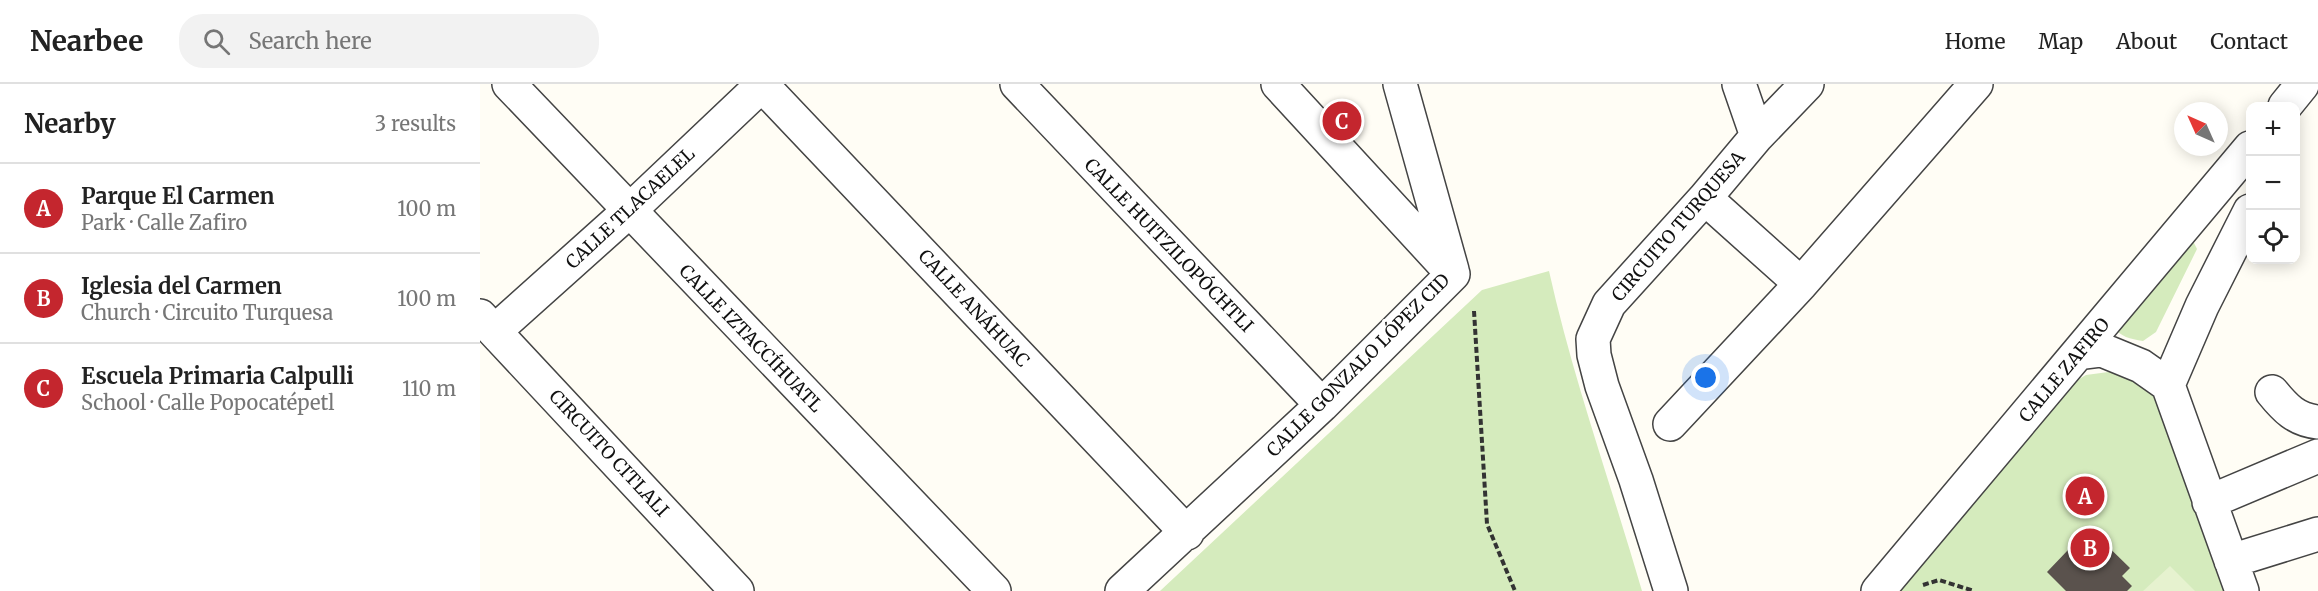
<!DOCTYPE html>
<html lang="en">
<head>
<meta charset="utf-8">
<style>
  :root { --surface:#fff; --page:#f2f2f2; --text:#222; --muted:#767676; --line:#e0e0e0; --accent:#c4262e }
  body { margin:0; font-family:Merriweather,serif; background:var(--page); color:var(--text) }
  .controls { position:absolute; right:18px; top:18px; display:grid; overflow:hidden; border-radius:12px; box-shadow:0 3px 15px #0003 }
  .controls button { width:54px; height:54px; display:grid; place-items:center; padding:0; border:0; border-bottom:2px solid var(--line); background:var(--surface); color:var(--text); font:30px sans-serif }
  .compass { position:absolute; left:1694px; top:18px; width:54px; height:54px; border-radius:50%; background:var(--surface); box-shadow:0 3px 15px #0003; rotate:315deg }
  .you { position:absolute; left:1226px; top:294px; width:21px; height:21px; margin:-15px; border:4px solid #fff; border-radius:50%; background:#1a73e8; box-shadow:0 0 0 9px #1a73e833 }
  .badge { display:grid; place-items:center; width:39px; height:39px; border-radius:50%; background:var(--accent); color:#fff; font-size:20px; font-weight:700 }
  .pin { position:absolute; translate:-50% -50%; border:3px solid #fff; box-shadow:0 2px 6px #0006 }
  .list { margin:0; padding:0; list-style:none }
  h2 { display:flex; justify-content:space-between; align-items:center; height:78px; margin:0; padding:0 24px; font-size:26px }
  h2 small { font-size:20px; font-weight:400; color:var(--muted) }
  .list li { display:grid; grid-template-columns:39px 1fr auto; gap:18px; align-items:center; box-sizing:border-box; height:90px; padding:0 24px; border-top:2px solid var(--line) }
  .list b { display:block; font-size:22px; white-space:nowrap }
  .list p { margin:0; font-size:20px; white-space:nowrap; color:var(--muted) }
  .list em { font-size:20px; font-style:normal; color:var(--muted) }
  .icon { flex:none; width:33px; height:33px; fill:none; stroke:currentColor; stroke-width:2; stroke-linecap:round; stroke-linejoin:round }
  .map { position:relative; flex:none; width:1838px; height:507px; overflow:hidden }
  header { display:flex; align-items:center; gap:36px; box-sizing:border-box; height:84px; padding:0 30px; background:var(--surface); border-bottom:2px solid var(--line) }
  header strong { font-size:28px }
  nav { display:flex; gap:33px; margin-inline-start:auto; font-size:21px }
  .search { width:420px; height:54px; background:var(--page); display:flex; align-items:center; gap:15px; box-sizing:border-box; padding:0 21px; border-radius:24px; color:var(--muted); font-size:22px }
  main { display:flex }
  aside { flex:1; background:var(--surface) }
  .map>svg:first-child { display:block }
  .green { fill:#d5ebbd }
  .pitch { fill:#e6f2cf }
  .building { fill:#5a524d }
  .lines { fill:none; stroke-linecap:round; stroke-linejoin:round }
  .minor-casing { stroke:#444; stroke-width:36 }
  .path { stroke:#333; stroke-width:4; stroke-dasharray:6 3; stroke-linecap:butt }
  .minor { stroke:#fff; stroke-width:33 }
  .labels { text-anchor:middle; dominant-baseline:central; stroke-width:6; stroke-linejoin:round; paint-order:stroke }
  .street-label { font-size:18px; fill:#111; stroke:#fff }
</style>
</head>
<body>
<header>
<strong>Nearbee</strong>
<div class="search"><svg class="icon" aria-label="search" viewBox="0 0 24 24"><circle cx="10" cy="10" r="6"/><path d="M15 15l6 6"/></svg>Search here</div>
<nav><a>Home</a><a>Map</a><a>About</a><a>Contact</a></nav>
</header>
<main>
<aside>
<h2>Nearby<small>3 results</small></h2>
<ul class="list">
<li><span class="badge">A</span><div><b>Parque El Carmen</b><p>Park · Calle Zafiro</p></div><em>100 m</em></li>
<li><span class="badge">B</span><div><b>Iglesia del Carmen</b><p>Church · Circuito Turquesa</p></div><em>100 m</em></li>
<li><span class="badge">C</span><div><b>Escuela Primaria Calpulli</b><p>School · Calle Popocatépetl</p></div><em>110 m</em></li>
</ul>
</aside>
<div class="map">
<svg width="1838" height="507" viewBox="0 0 1838 507">
  <rect width="100%" height="100%" fill="#fffdf5"/>
  <path class="green" d="M 1702,157 L 1713,157 L 1717,165 L 1676,248 L 1663,257 C 1650,255 1641,253 1632,242 Z
    M 1069,187 C 1093,295 1131,400 1162,507 L 680,507 L 1002,206 Z
    M 1636,287 L 1665,298 L 1684,317 L 1753,507 L 1411,507 L 1580,306 L 1606,291 Z"/>
  <path class="pitch" d="M 1690,482 L 1715,507 L 1663,507 Z"/>
  <path class="building" d="M 1609,444 L 1650,484 L 1642,492 L 1652,502 L 1647,507 L 1586,507 L 1567,488 Z"/>
  <g class="lines">
    <defs>
      <path id="minor" d="M 29,0 L 514,507
        M 281,0 L 707,449
        M 537,0 L 842,321
        M 798,0 L 973,190
        M 920,0 L 972,186
        M 1259,0 L 1277,52
        M 1805,22 L 1822,1
        M 1225,114 L 1321,200
        M 0,232 L 257,507
        M 15,247 L 149,127 L 283,0
        M 1598,269 L 1622,266 L 1661,282 L 1688,301 L 1762,507
        M 1688,301 L 1722,222 L 1770,127
        M 1792,308 C 1805,324 1816,336 1838,338
        M 1190,340 L 1321,200 L 1496,0
        M 1729,418 L 1838,372
        M 1751,477 L 1838,450
        M 642,507 L 842,321 L 973,190
        M 1191,507 L 1156,396 L 1122,302 L 1114,271 L 1113,255 L 1129,220 L 1225,114 L 1277,52 L 1327,0
        M 1398,507 L 1770,64"/>
    </defs>
    <use href="#minor" class="minor-casing"/>
    <path class="path" d="M 994,227 L 1007,440 L 1035,507
      M 1443,501 L 1459,496 L 1494,507"/>
    <use href="#minor" class="minor"/>
  </g>
  <g class="labels">
    <g class="street-label">
      <text transform="translate(150 124) rotate(-43)">CALLE TLACAELEL</text>
      <text transform="translate(1198 142) rotate(-49)">CIRCUITO TURQUESA</text>
      <text transform="translate(689 161) rotate(46)">CALLE HUITZILOPÓCHTLI</text>
      <text transform="translate(494 224) rotate(47)">CALLE ANÁHUAC</text>
      <text transform="translate(271 254) rotate(46)">CALLE IZTACCÍHUATL</text>
      <text transform="translate(878 281) rotate(-45)">CALLE GONZALO LÓPEZ CID</text>
      <text transform="translate(1584 286) rotate(-50)">CALLE ZAFIRO</text>
      <text transform="translate(129 369) rotate(47)">CIRCUITO CITLALI</text>
    </g>
  </g>
</svg>
<div class="controls">
<button>+</button>
<button>−</button>
<button><svg class="icon" aria-label="locate" viewBox="0 0 24 24"><circle cx="12" cy="12" r="6"/><path d="M12 2v4M12 18v4M2 12h4M18 12h4"/></svg></button>
</div>
<svg class="compass" viewBox="-18 -18 36 36"><path d="M0-13l5 13h-10z" fill="#e53935"/><path d="M0 13l5-13h-10z" fill="#767676"/></svg>
<div class="you"></div>
<div class="pin badge" style="left:1605px;top:412px">A</div>
<div class="pin badge" style="left:1610px;top:464px">B</div>
<div class="pin badge" style="left:862px;top:37px">C</div>
</div>
</main>
</body>
</html>
